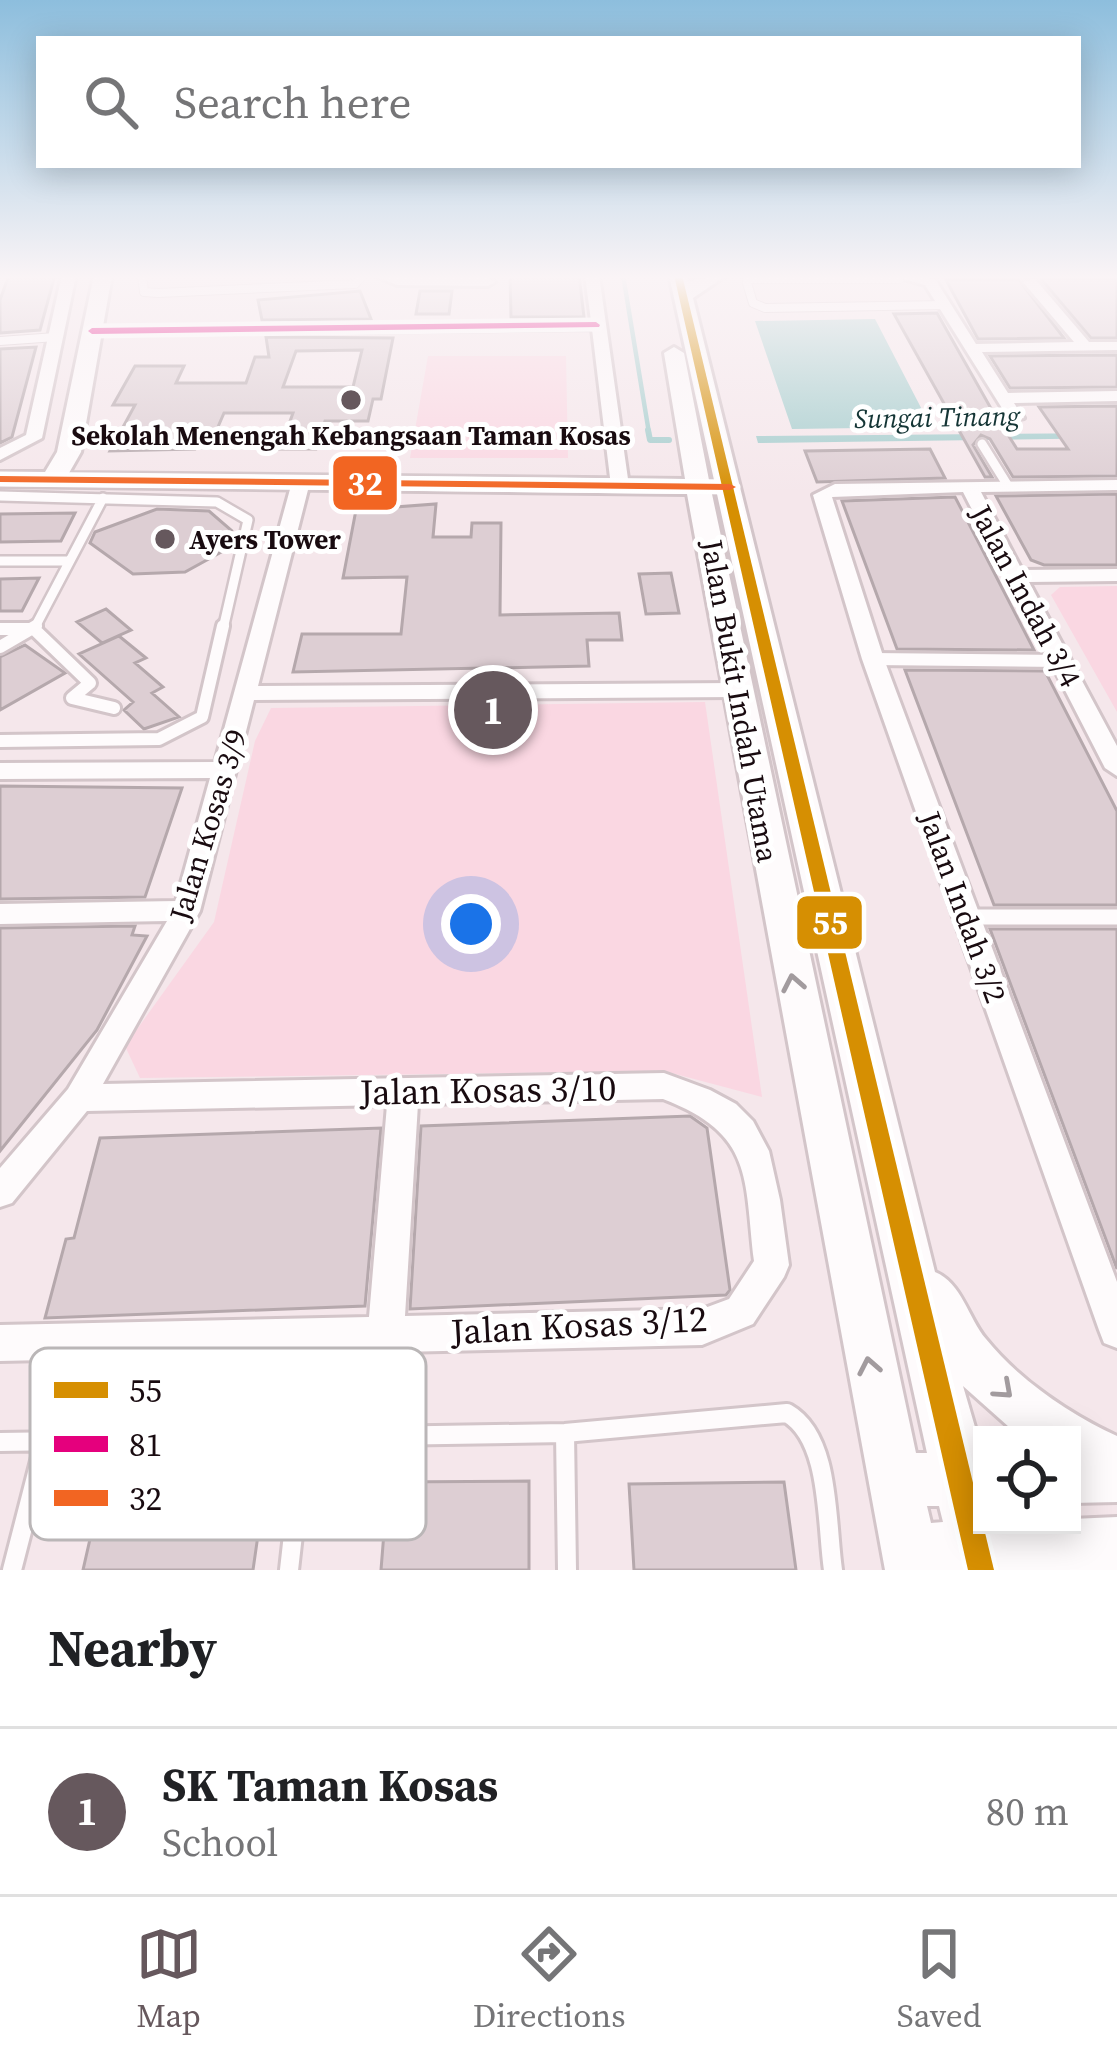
<!DOCTYPE html>
<html lang="en">
<head>
<meta charset="utf-8">
<style>
  :root { --surface:#fff; --page:#f6f6f6; --text:#202124; --muted:#757577; --line:#e0e0e0; --accent:#66585d }
  body { margin:0; font-family:"Source Serif 4",serif; background:var(--page); color:var(--text) }
  .controls { position:absolute; right:36px; bottom:36px; display:grid; overflow:hidden; border-radius:0px; box-shadow:0 6px 30px #0003 }
  .controls button { width:108px; height:108px; display:grid; place-items:center; padding:0; border:0; border-bottom:3px solid var(--line); background:var(--surface); color:var(--text); font:60px sans-serif }
  .you { position:absolute; left:471px; top:924px; width:42px; height:42px; margin:-30px; border:9px solid #fff; border-radius:50%; background:#1a73e8; box-shadow:0 0 0 18px #1a73e833 }
  .badge { display:grid; place-items:center; width:78px; height:78px; border-radius:50%; background:var(--accent); color:#fff; font-size:39px; font-weight:700 }
  .pin { position:absolute; translate:-50% -50%; border:6px solid #fff; box-shadow:0 3px 12px #0006 }
  .list { margin:0; padding:0; list-style:none }
  h2 { display:flex; justify-content:space-between; align-items:center; height:156px; margin:0; padding:0 48px; font-size:51px }
  h2 small { font-size:39px; font-weight:400; color:var(--muted) }
  .list li { display:grid; grid-template-columns:78px 1fr auto; gap:36px; align-items:center; box-sizing:border-box; height:168px; padding:0 48px; border-top:3px solid var(--line) }
  .list b { display:block; font-size:45px; white-space:nowrap }
  .list p { margin:0; font-size:39px; white-space:nowrap; color:var(--muted) }
  .list em { font-size:39px; font-style:normal; color:var(--muted) }
  .icon { flex:none; width:66px; height:66px; fill:none; stroke:currentColor; stroke-width:2; stroke-linecap:round; stroke-linejoin:round }
  .map { position:relative; flex:none; width:1117px; height:1570px; overflow:hidden }
  .search { position:absolute; background:var(--surface); box-shadow:0 6px 30px #0003; left:36px; right:36px; top:36px; height:132px; display:flex; align-items:center; gap:30px; box-sizing:border-box; padding:0 42px; border-radius:0px; color:var(--muted); font-size:45px }
  .sheet { height:324px; background:var(--surface) }
  nav { display:flex; justify-content:space-around; align-items:center; box-sizing:border-box; height:168px; border-top:3px solid var(--line); background:var(--surface); font-size:33px; color:var(--muted) }
  nav a { display:grid; justify-items:center; gap:6px }
  nav .on { color:var(--accent) }
  .map>svg:first-child { display:block }
  .green { fill:#fad7e2 }
  .water { fill:#a4cdcd }
  .lines { fill:none; stroke-linecap:round; stroke-linejoin:round }
  .stream-far1 { stroke:#a4cdcd; stroke-width:4.5 }
  .stream { stroke:#a4cdcd; stroke-width:6 }
  .building { fill:#ddced3; stroke:#b5a8ac; stroke-width:3; fill-rule:evenodd }
  .lane-far4-casing { stroke:#d3c5c9; stroke-width:10 }
  .lane-far3-casing { stroke:#d3c5c9; stroke-width:14 }
  .lane-far2-casing { stroke:#d3c5c9; stroke-width:18 }
  .lane-far1-casing { stroke:#d3c5c9; stroke-width:21 }
  .lane-casing { stroke:#d3c5c9; stroke-width:24 }
  .street-casing { stroke:#d3c5c9; stroke-width:6 }
  .secondary-casing { stroke:#d3c5c9; stroke-width:6 }
  .lane-far4 { stroke:#fefbfc; stroke-width:8 }
  .lane-far3 { stroke:#fefbfc; stroke-width:9 }
  .lane-far2 { stroke:#fefbfc; stroke-width:12 }
  .lane-far1 { stroke:#fefbfc; stroke-width:15 }
  .lane { stroke:#fefbfc; stroke-width:18 }
  .street { fill:#fefbfc; fill-rule:evenodd }
  .secondary { fill:#fefbfc; fill-rule:evenodd }
  .bus-1-casing { stroke:#fff; stroke-width:9 }
  .bus-2-casing { stroke:#fff; stroke-width:9 }
  .bus-3-casing { stroke:#fff; stroke-width:9 }
  .bus-1 { fill:#d68f02; fill-rule:evenodd }
  .bus-2 { fill:#e5007d; fill-rule:evenodd }
  .bus-3 { fill:#f26522; fill-rule:evenodd }
  .oneway { stroke:#a29b9e }
  .poi-dot { fill:#66585d; stroke:#fff; stroke-width:4.5 }
  .labels { text-anchor:middle; dominant-baseline:central; stroke-width:10; stroke-linejoin:round; paint-order:stroke }
  .far-water-label { font-size:27px; font-style:italic; fill:#143535; stroke:#fff }
  .far-poi-label { font-size:27px; font-weight:bold; fill:#190b10; stroke:#fff }
  .street-label { font-size:30px; fill:#190b10; stroke:#fff }
  .near-street-label { font-size:36px; fill:#190b10; stroke:#fff }
  .key { fill:#fff; stroke:#bab6b7; stroke-width:3 }
  .key-label { font-size:33px; fill:#190b10 }
  .line-badge { stroke:#fff; stroke-width:4.5 }
  .badge-label { font-size:33px; text-anchor:middle; font-weight:bold; fill:#fff }
</style>
</head>
<body>
<div class="map">
<svg width="1117" height="1570" viewBox="0 0 1117 1570">
  <rect width="100%" height="100%" fill="#f5e7eb"/>
  <path class="green" d="M 428,356 L 566,356 L 568,458 L 410,458 Z
    M 1117,586 L 1117,712 L 1051,595 L 1060,587 Z
    M 705,702 L 762,1097 L 664,1071 L 140,1078 L 125,1046 L 214,922 L 255,741 L 271,708 Z"/>
  <path class="water" d="M 875,319 L 931,427 L 792,429 L 755,321 Z
    M 1117,433 L 1117,438 L 758,443 L 756,436 Z"/>
  <g class="lines">
    <path class="stream-far1" d="M 623,275 L 649,433"/>
    <path class="stream" d="M 648,430 L 650,440 L 669,440"/>
  </g>
  <path class="building" d="M 9,275 L 55,275 L 40,330 L 0,333 L 0,300 Z
    M 510,275 L 579,275 L 584,317 L 511,317 Z
    M 1041,279 L 1117,279 L 1117,338 L 1091,338 Z
    M 946,280 L 1019,280 L 1064,338 L 978,339 Z
    M 360,291 L 371,319 L 262,320 L 258,300 Z
    M 420,291 L 452,291 L 449,314 L 416,314 Z
    M 937,313 L 993,412 L 965,415 L 963,428 L 1003,427 L 1017,449 L 1068,449 L 1039,407 L 1117,406 L 1117,476 L 1013,477 L 990,439 L 981,435 L 973,445 L 992,477 L 985,477 L 894,314 Z
    M 266,337 L 393,338 L 381,399 L 373,399 L 368,421 L 325,421 L 316,449 L 280,449 L 293,413 L 224,413 L 214,436 L 201,436 L 195,449 L 110,451 L 135,405 L 113,405 L 135,366 L 184,366 L 176,383 L 246,383 L 255,357 L 269,357 ZM 362,350 L 353,387 L 283,387 L 296,351 Z
    M 36,347 L 12,437 L 0,443 L 0,349 Z
    M 1117,355 L 1117,387 L 1010,388 L 990,356 Z
    M 930,449 L 945,478 L 817,482 L 805,451 Z
    M 1117,494 L 1117,565 L 1044,565 L 1031,560 L 996,496 Z
    M 955,497 L 982,549 L 1034,650 L 897,649 L 842,501 Z
    M 436,504 L 433,537 L 471,537 L 472,523 L 501,523 L 500,615 L 619,613 L 622,640 L 587,640 L 589,666 L 293,672 L 302,634 L 401,634 L 407,577 L 343,578 L 356,510 Z
    M 157,509 L 209,511 L 231,530 L 208,540 L 225,550 L 185,572 L 133,574 L 90,543 L 95,532 Z
    M 75,513 L 61,541 L 0,542 L 0,514 Z
    M 671,573 L 679,613 L 646,614 L 639,574 Z
    M 39,578 L 22,611 L 0,611 L 0,579 Z
    M 106,609 L 131,630 L 102,643 L 77,622 Z
    M 119,636 L 146,658 L 135,663 L 163,687 L 152,693 L 179,717 L 144,729 L 124,710 L 133,702 L 79,654 Z
    M 25,645 L 65,673 L 0,710 L 0,657 Z
    M 905,670 L 1045,671 L 1117,811 L 1117,905 L 994,905 Z
    M 0,786 L 182,788 L 145,897 L 0,899 Z
    M 135,926 L 132,935 L 147,936 L 97,1030 L 0,1151 L 0,928 Z
    M 990,929 L 1117,929 L 1117,1269 Z
    M 690,1116 L 707,1128 L 730,1290 L 726,1295 L 410,1309 L 421,1126 Z
    M 381,1128 L 365,1306 L 45,1318 L 66,1239 L 74,1238 L 100,1138 Z
    M 529,1481 L 529,1570 L 381,1570 L 388,1482 Z
    M 784,1482 L 796,1570 L 634,1570 L 629,1484 Z
    M 264,1493 L 253,1570 L 83,1570 L 100,1495 Z"/>
  <g class="lines">
    <defs>
      <path id="lane-far4" d="M 142,275 L 144,292 L 158,293 L 355,284 L 363,275
        M 747,279 L 899,279
        M 747,283 L 753,303 L 765,308 L 944,305
        M 0,341 L 56,337
        M 969,422 L 1016,418"/>
      <path id="lane-far3" d="M 982,444 L 1008,486
        M 0,496 L 217,502 L 248,520 L 223,629
        M 0,561 L 67,561
        M 34,629 L 103,498"/>
      <path id="lane-far2" d="M 0,629 L 34,629 L 90,683 L 72,698 L 114,708
        M 0,647 L 36,626
        M 873,659 L 1060,661
        M 0,741 L 159,739 L 202,717 L 223,626"/>
      <path id="lane-far1" d="M 968,917 L 1117,917"/>
      <path id="lane" d="M 565,1433 L 567,1570
        M 0,1442 L 565,1433 L 787,1413 C 831,1438 826,1523 833,1570
        M 12,1570 L 70,1345
        M 289,1570 L 304,1437"/>
      <path id="street" d="M 62,275 L 76,275 L 42,438 L 0,460 L 0,448 L 26,435 Z
        M 373,275 L 488,278 L 495,282 L 488,286 L 397,285 Z
        M 585,275 L 599,275 L 629,486 L 620,491 L 611,486 L 592,329 L 92,335 L 85,331 L 92,327 L 591,321 Z
        M 890,275 L 935,279 L 976,344 L 1074,342 L 1023,282 L 1035,279 L 1089,342 L 1117,342 L 1117,350 L 982,352 L 1008,393 L 1117,391 L 1117,401 L 1014,403 L 1024,418 L 1010,421 L 925,285 Z
        M 301,477 L 310,482 L 258,686 L 735,683 L 746,690 L 735,697 L 254,700 L 200,911 L 103,1084 L 664,1073 L 710,1090 L 736,1104 L 753,1121 L 769,1151 L 780,1200 L 789,1265 L 784,1277 L 753,1324 L 702,1345 L 0,1361 L 0,1325 L 369,1317 L 387,1105 L 87,1111 L 12,1203 L 0,1207 L 0,1168 L 68,1089 L 167,921 L 0,924 L 0,904 L 176,901 L 210,778 L 0,779 L 0,763 L 215,762 L 292,482 ZM 663,1099 C 754,1134 744,1177 754,1261 L 729,1299 L 702,1309 L 405,1316 L 418,1104 Z
        M 1117,480 L 1117,490 L 981,492 L 1022,570 L 1117,569 L 1117,581 L 1029,582 L 1117,746 L 1117,776 L 1105,768 L 963,492 L 832,497 L 884,659 L 1117,1282 L 1117,1348 L 1104,1343 L 1099,1330 L 862,659 L 813,495 L 835,484 Z"/>
      <path id="secondary" d="M 94,275 L 112,275 L 81,452 L 69,473 L 685,479 L 664,353 L 674,347 L 684,353 L 709,480 L 714,480 L 669,275 L 687,275 L 688,281 L 727,275 L 693,298 L 935,1272 C 962,1283 968,1318 986,1339 C 1019,1380 1071,1415 1117,1436 L 1117,1502 L 1072,1503 L 1072,1435 L 1018,1435 L 963,1386 L 982,1451 L 982,1525 L 1072,1525 L 1072,1519 L 1117,1517 L 1117,1570 L 885,1570 L 687,494 L 0,486 L 0,472 L 45,472 L 57,452 ZM 712,494 L 717,494 L 927,1453 L 916,1453 ZM 927,1506 L 939,1506 L 943,1522 L 931,1523 Z"/>
    </defs>
    <use href="#lane-far4" class="lane-far4-casing"/>
    <use href="#lane-far3" class="lane-far3-casing"/>
    <use href="#lane-far2" class="lane-far2-casing"/>
    <use href="#lane-far1" class="lane-far1-casing"/>
    <use href="#lane" class="lane-casing"/>
    <use href="#street" class="street-casing"/>
    <use href="#secondary" class="secondary-casing"/>
    <use href="#lane-far4" class="lane-far4"/>
    <use href="#lane-far3" class="lane-far3"/>
    <use href="#lane-far2" class="lane-far2"/>
    <use href="#lane-far1" class="lane-far1"/>
    <use href="#lane" class="lane"/>
    <use href="#street" class="street"/>
    <use href="#secondary" class="secondary"/>
    <defs>
      <path id="bus-1" d="M 674,275 L 682,275 L 994,1570 L 968,1570 Z"/>
      <path id="bus-2" d="M 596,322 L 600,325 L 599,327 L 92,334 L 88,331 L 92,328 Z"/>
      <path id="bus-3" d="M 0,476 L 730,484 L 736,487 L 730,490 L 0,482 Z"/>
    </defs>
    <use href="#bus-1" class="bus-1-casing"/>
    <use href="#bus-2" class="bus-2-casing"/>
    <use href="#bus-3" class="bus-3-casing"/>
    <use href="#bus-1" class="bus-1"/>
    <use href="#bus-2" class="bus-2"/>
    <use href="#bus-3" class="bus-3"/>
  </g>
  <defs><path id="oneway-chevron" d="M-2-3.5L2.5 0L-2 3.5" fill="none" stroke-width="1.6" stroke-linecap="round" stroke-linejoin="round" transform="scale(3)"/></defs>
  <g class="oneway">
    <use href="#oneway-chevron" transform="translate(793 983) rotate(-101)"/>
    <use href="#oneway-chevron" transform="translate(869 1366) rotate(-101)"/>
    <use href="#oneway-chevron" transform="translate(1004 1390) rotate(42)"/>
  </g>
  <linearGradient id="sky" x2="0" y2="1"><stop stop-color="#8dbedd"/><stop offset="0.56" stop-color="#faf4f6"/><stop offset="1" stop-color="#faf4f6" stop-opacity="0"/></linearGradient>
  <rect width="1117" height="495" fill="url(#sky)"/>
  <g class="poi-dot">
    <circle cx="351" cy="400" r="12"/>
    <circle cx="165" cy="539" r="12"/>
  </g>
  <g class="labels">
    <g class="far-water-label">
      <text transform="translate(937 417) rotate(-1)">Sungai Tinang</text>
    </g>
    <g class="far-poi-label">
      <text x="351" y="435">Sekolah Menengah Kebangsaan Taman Kosas</text>
      <text x="189" y="539" text-anchor="start">Ayers Tower</text>
    </g>
    <g class="street-label">
      <text transform="translate(1026 596) rotate(62)">Jalan Indah 3/4</text>
      <text transform="translate(740 701) rotate(80)">Jalan Bukit Indah Utama</text>
      <text transform="translate(208 825) rotate(-73)">Jalan Kosas 3/9</text>
      <text transform="translate(963 907) rotate(70)">Jalan Indah 3/2</text>
    </g>
    <g class="near-street-label">
      <text transform="translate(488 1090) rotate(-1)">Jalan Kosas 3/10</text>
      <text transform="translate(579 1325) rotate(-3)">Jalan Kosas 3/12</text>
    </g>
  </g>
  <rect x="30" y="1348" width="396" height="192" rx="18" class="key"/>
  <rect x="54" y="1382" width="54" height="16" fill="#d68f02"/>
  <rect x="54" y="1436" width="54" height="16" fill="#e5007d"/>
  <rect x="54" y="1490" width="54" height="16" fill="#f26522"/>
  <g class="key-label">
    <text x="129" y="1402">55</text>
    <text x="129" y="1456">81</text>
    <text x="129" y="1510">32</text>
  </g>
  <g class="line-badge">
    <rect x="331" y="454" width="68" height="58" rx="12" fill="#f26522"/>
    <rect x="795" y="894" width="69" height="57" rx="12" fill="#d68f02"/>
  </g>
  <g class="badge-label">
    <text x="365" y="495">32</text>
    <text x="830" y="934">55</text>
  </g>
</svg>
<div class="controls">
<button><svg class="icon" aria-label="locate" viewBox="0 0 24 24"><circle cx="12" cy="12" r="6"/><path d="M12 2v4M12 18v4M2 12h4M18 12h4"/></svg></button>
</div>
<div class="you"></div>
<div class="pin badge" style="left:493px;top:710px">1</div>
<div class="search"><svg class="icon" aria-label="search" viewBox="0 0 24 24"><circle cx="10" cy="10" r="6"/><path d="M15 15l6 6"/></svg>Search here</div>
</div>
<section class="sheet">
<h2>Nearby<small></small></h2>
<ul class="list">
<li><span class="badge">1</span><div><b>SK Taman Kosas</b><p>School</p></div><em>80 m</em></li>
</ul>
</section>
<nav>
<a class="on"><svg class="icon" aria-label="map" viewBox="0 0 24 24"><path d="M3 6l6-2 6 2 6-2v14l-6 2-6-2-6 2zM9 4v14M15 6v14"/></svg>Map</a>
<a><svg class="icon" aria-label="directions" viewBox="0 0 24 24"><path d="M12 3l9 9-9 9-9-9zM9 14v-3h6M13 9l2 2-2 2"/></svg>Directions</a>
<a><svg class="icon" aria-label="saved" viewBox="0 0 24 24"><path d="M7 4h10v16l-5-4-5 4z"/></svg>Saved</a>
</nav>
</body>
</html>
